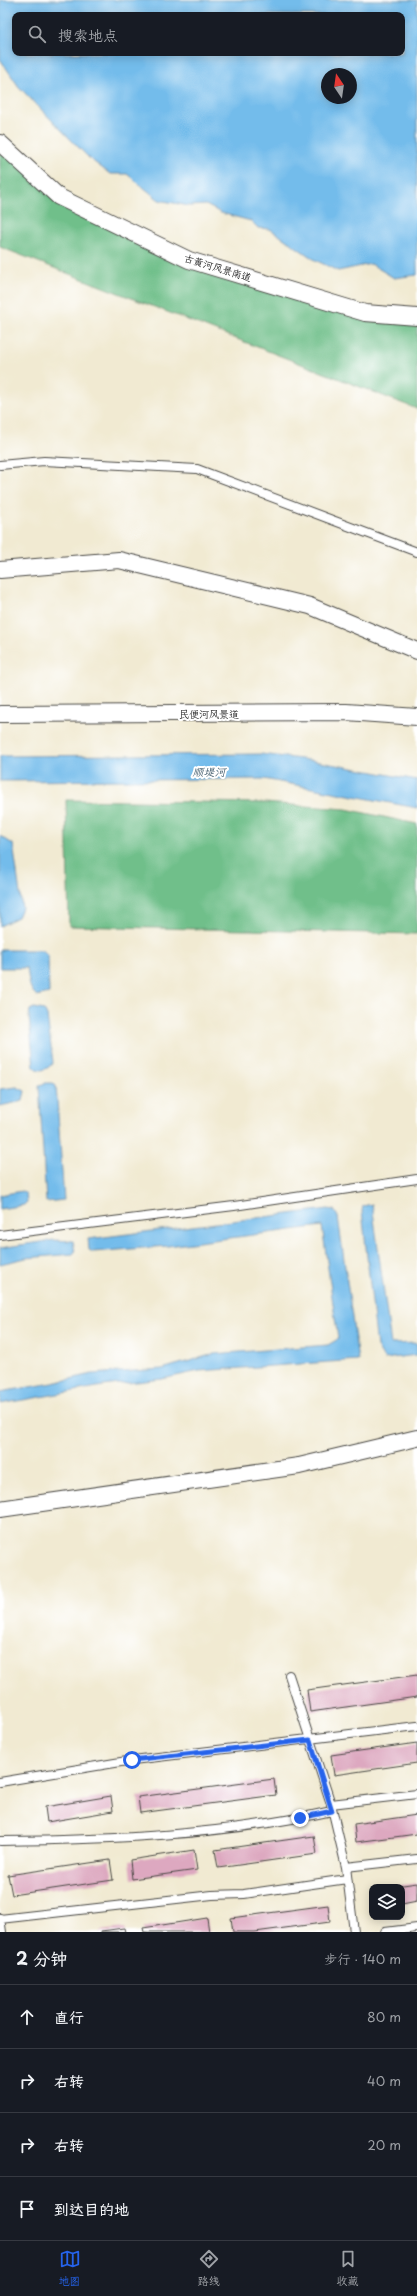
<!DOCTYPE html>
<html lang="zh">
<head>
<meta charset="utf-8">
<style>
  :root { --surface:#171b24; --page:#242831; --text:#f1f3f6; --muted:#9ea1a6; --line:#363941; --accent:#2563eb }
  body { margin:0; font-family:"Playpen Sans","LXGW WenKai TC",sans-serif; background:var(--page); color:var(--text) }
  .controls { position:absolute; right:12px; bottom:12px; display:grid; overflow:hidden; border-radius:8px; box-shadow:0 2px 10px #0003 }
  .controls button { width:36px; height:36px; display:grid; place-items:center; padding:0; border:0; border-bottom:1px solid var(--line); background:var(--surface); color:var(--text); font:20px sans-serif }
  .compass { position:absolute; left:321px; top:68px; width:36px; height:36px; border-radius:50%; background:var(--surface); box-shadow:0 2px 10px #0003; rotate:347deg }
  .stop { position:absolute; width:12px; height:12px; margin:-9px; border:3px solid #2563eb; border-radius:50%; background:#fff }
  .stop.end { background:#2563eb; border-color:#fff; box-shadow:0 1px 4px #0008 }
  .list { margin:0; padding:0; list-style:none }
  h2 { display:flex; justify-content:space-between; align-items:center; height:52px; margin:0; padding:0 16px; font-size:17px }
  h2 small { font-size:13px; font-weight:400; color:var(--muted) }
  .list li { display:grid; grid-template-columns:26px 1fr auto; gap:12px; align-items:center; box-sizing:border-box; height:64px; padding:0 16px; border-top:1px solid var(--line) }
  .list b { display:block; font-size:15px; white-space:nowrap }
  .list em { font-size:13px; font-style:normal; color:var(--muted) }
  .icon { flex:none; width:22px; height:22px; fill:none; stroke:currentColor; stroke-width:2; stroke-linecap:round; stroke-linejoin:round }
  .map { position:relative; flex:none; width:417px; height:1932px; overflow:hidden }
  .search { position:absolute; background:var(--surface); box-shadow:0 2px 10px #0003; left:12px; right:12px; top:12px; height:44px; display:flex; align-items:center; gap:10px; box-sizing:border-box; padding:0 14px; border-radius:8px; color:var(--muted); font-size:15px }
  .sheet { height:308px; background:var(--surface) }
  nav { display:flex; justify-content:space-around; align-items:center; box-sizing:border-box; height:56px; border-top:1px solid var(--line); background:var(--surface); font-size:11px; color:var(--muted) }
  nav a { display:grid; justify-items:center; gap:2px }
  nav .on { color:var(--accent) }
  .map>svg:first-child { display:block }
  .forest { fill:#6fbf8a; stroke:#4d755a }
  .water { fill:#73bceb; stroke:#4f748b; fill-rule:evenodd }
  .building { fill:#dda8c0 }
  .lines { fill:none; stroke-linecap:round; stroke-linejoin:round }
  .service-casing { stroke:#494844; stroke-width:10 }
  .minor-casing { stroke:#494844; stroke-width:18 }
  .service { stroke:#fff; stroke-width:8 }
  .minor { stroke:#fff; stroke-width:16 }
  .route { stroke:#2563eb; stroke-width:5 }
  .labels { text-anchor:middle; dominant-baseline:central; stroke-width:4; stroke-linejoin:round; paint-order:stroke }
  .street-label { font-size:10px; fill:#2b2b2b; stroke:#fff }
  .water-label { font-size:11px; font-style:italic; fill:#445e6e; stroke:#fff }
</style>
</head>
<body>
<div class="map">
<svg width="417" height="1932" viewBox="0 0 417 1932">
  <rect width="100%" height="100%" fill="#fff"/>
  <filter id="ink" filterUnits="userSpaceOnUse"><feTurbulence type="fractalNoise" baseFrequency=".025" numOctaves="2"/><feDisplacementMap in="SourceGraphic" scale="8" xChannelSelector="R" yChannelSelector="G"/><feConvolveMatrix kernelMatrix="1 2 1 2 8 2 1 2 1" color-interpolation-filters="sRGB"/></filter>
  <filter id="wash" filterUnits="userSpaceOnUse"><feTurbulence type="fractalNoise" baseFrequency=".012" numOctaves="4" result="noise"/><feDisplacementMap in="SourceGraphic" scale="16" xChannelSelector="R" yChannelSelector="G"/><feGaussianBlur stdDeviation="0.9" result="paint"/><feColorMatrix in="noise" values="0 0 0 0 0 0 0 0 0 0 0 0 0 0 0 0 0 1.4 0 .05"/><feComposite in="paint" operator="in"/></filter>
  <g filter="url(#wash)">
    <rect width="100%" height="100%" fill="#f1ead2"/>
    <path class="forest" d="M 0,153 L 164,254 L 417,324 L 417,409 L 0,247 Z
      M 66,800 L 265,803 L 346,809 L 417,824 L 417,934 L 69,926 Z"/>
    <path class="water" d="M 0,0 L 417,0 L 417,275 L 394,278 L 371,264 L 338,271 L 315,260 L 270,229 L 258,228 L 251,221 L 221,213 L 206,205 L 189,206 L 159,200 L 127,174 L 110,174 L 90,159 L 19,87 L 0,59 ZM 15,15 L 402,15 L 402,53 L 15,53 ZM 327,74 L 351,74 L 351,98 L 327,98 Z
      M 261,754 L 309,760 L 417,780 L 417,808 L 264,779 L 0,781 L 0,756 Z
      M 0,836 L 13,844 L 22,908 L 18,917 L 0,926 Z
      M 0,950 L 42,950 L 48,955 L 49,993 L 37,996 C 28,989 29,979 27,968 L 0,968 Z
      M 34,1008 L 44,1010 L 47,1016 L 53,1062 C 49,1069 40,1073 34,1067 L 29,1017 L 30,1010 Z
      M 46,1083 L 53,1083 L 56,1086 L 64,1200 L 46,1202 L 39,1085 Z
      M 17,1087 L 25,1091 L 23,1101 L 0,1106 L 0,1089 Z
      M 22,1191 L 26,1194 L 27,1202 L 24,1205 L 0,1209 L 0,1195 Z
      M 372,1204 L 391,1344 L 417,1343 L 417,1355 L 384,1359 L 377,1347 L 362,1211 L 363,1206 Z
      M 328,1209 L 334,1210 L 338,1217 L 358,1360 L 199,1371 L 162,1379 L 103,1386 L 0,1404 L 0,1392 L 53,1383 L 92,1374 L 162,1369 L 214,1354 L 328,1345 L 338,1339 L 322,1226 L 168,1246 L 93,1252 L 89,1250 L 88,1239 Z
      M 54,1240 L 73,1241 L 75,1252 L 73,1254 L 26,1258 L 0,1264 L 0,1248 Z"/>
    <g id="blocks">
      <path class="building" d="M 417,1675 L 417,1697 L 310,1712 L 307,1690 Z
        M 417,1743 L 417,1763 L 334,1775 L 331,1755 Z
        M 274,1779 L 276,1795 L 140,1813 L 138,1797 Z
        M 111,1796 L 113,1811 L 47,1822 L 45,1807 Z
        M 417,1815 L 417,1834 L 356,1842 L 354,1824 Z
        M 314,1836 L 317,1854 L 218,1868 L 215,1850 Z
        M 194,1850 L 197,1870 L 132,1879 L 130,1860 Z
        M 110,1860 L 113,1880 L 12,1895 L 8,1875 Z
        M 417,1883 L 417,1901 L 402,1904 L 402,1887 L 396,1886 Z
        M 328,1905 L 330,1922 L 255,1932 L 233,1932 L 231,1918 Z
        M 207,1918 L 209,1932 L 144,1932 L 143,1928 Z
        M 124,1928 L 125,1932 L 101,1932 L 101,1931 Z"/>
    </g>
  </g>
  <g filter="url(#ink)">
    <use href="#blocks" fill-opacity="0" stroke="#494844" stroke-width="1"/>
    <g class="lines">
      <defs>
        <path id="service" d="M 0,465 L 44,461 L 197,469 L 417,552
          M 0,1235 L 234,1206 L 417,1179
          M 289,1675 L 331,1804 L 346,1867 L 354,1932
          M 0,1782 L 133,1760 L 417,1726
          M 331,1804 L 417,1794
          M 0,1841 C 111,1840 224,1835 332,1811
          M 346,1867 L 417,1859
          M 0,1918 L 2,1932
          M 0,1919 L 212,1895 L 244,1894 L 347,1879
          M 385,1932 L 417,1928"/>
        <path id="minor" d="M 0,143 L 59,197 L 189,260 L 365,313 L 417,317
          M 0,570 L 119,560 L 310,606 L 417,651
          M 0,714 L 346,712 L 417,717
          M 0,1509 L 299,1466 L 417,1438"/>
      </defs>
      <use href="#service" class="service-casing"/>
      <use href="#minor" class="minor-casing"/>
      <use href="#service" class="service"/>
      <use href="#minor" class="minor"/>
    </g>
  </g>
  <g class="lines" filter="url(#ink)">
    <path class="route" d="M 132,1760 L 310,1740 L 332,1811 L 300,1818"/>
  </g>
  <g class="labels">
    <g class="street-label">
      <text transform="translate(218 267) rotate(17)">古黄河风景南道</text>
      <text x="209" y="713">民便河风景道</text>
    </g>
    <g class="water-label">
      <text x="209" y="771">顺堤河</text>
    </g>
  </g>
</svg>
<div class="controls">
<button><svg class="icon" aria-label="layers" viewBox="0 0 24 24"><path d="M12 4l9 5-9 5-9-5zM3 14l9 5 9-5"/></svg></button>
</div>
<svg class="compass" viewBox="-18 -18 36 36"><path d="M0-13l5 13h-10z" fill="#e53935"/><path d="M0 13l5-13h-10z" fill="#9ea1a6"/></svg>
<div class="stop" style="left:132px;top:1760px"></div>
<div class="stop end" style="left:300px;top:1818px"></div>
<div class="search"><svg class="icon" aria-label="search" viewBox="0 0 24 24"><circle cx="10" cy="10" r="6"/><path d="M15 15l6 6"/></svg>搜索地点</div>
</div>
<section class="sheet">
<h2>2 分钟<small>步行 · 140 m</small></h2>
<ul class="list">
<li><svg class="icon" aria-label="ahead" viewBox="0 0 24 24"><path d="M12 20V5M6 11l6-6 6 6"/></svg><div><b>直行</b></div><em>80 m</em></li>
<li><svg class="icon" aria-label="right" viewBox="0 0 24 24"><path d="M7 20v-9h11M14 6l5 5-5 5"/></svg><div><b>右转</b></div><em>40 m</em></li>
<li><svg class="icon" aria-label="right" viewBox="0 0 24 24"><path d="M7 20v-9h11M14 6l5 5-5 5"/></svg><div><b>右转</b></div><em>20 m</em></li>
<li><svg class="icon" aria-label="arrive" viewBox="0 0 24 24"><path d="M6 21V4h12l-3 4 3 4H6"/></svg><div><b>到达目的地</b></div></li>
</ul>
</section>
<nav>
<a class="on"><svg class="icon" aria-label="map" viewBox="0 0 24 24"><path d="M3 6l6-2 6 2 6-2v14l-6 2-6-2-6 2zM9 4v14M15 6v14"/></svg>地图</a>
<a><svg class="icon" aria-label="directions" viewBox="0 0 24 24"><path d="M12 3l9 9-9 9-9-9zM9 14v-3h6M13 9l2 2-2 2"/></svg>路线</a>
<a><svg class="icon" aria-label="saved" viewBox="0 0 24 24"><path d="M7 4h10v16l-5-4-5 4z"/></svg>收藏</a>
</nav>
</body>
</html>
